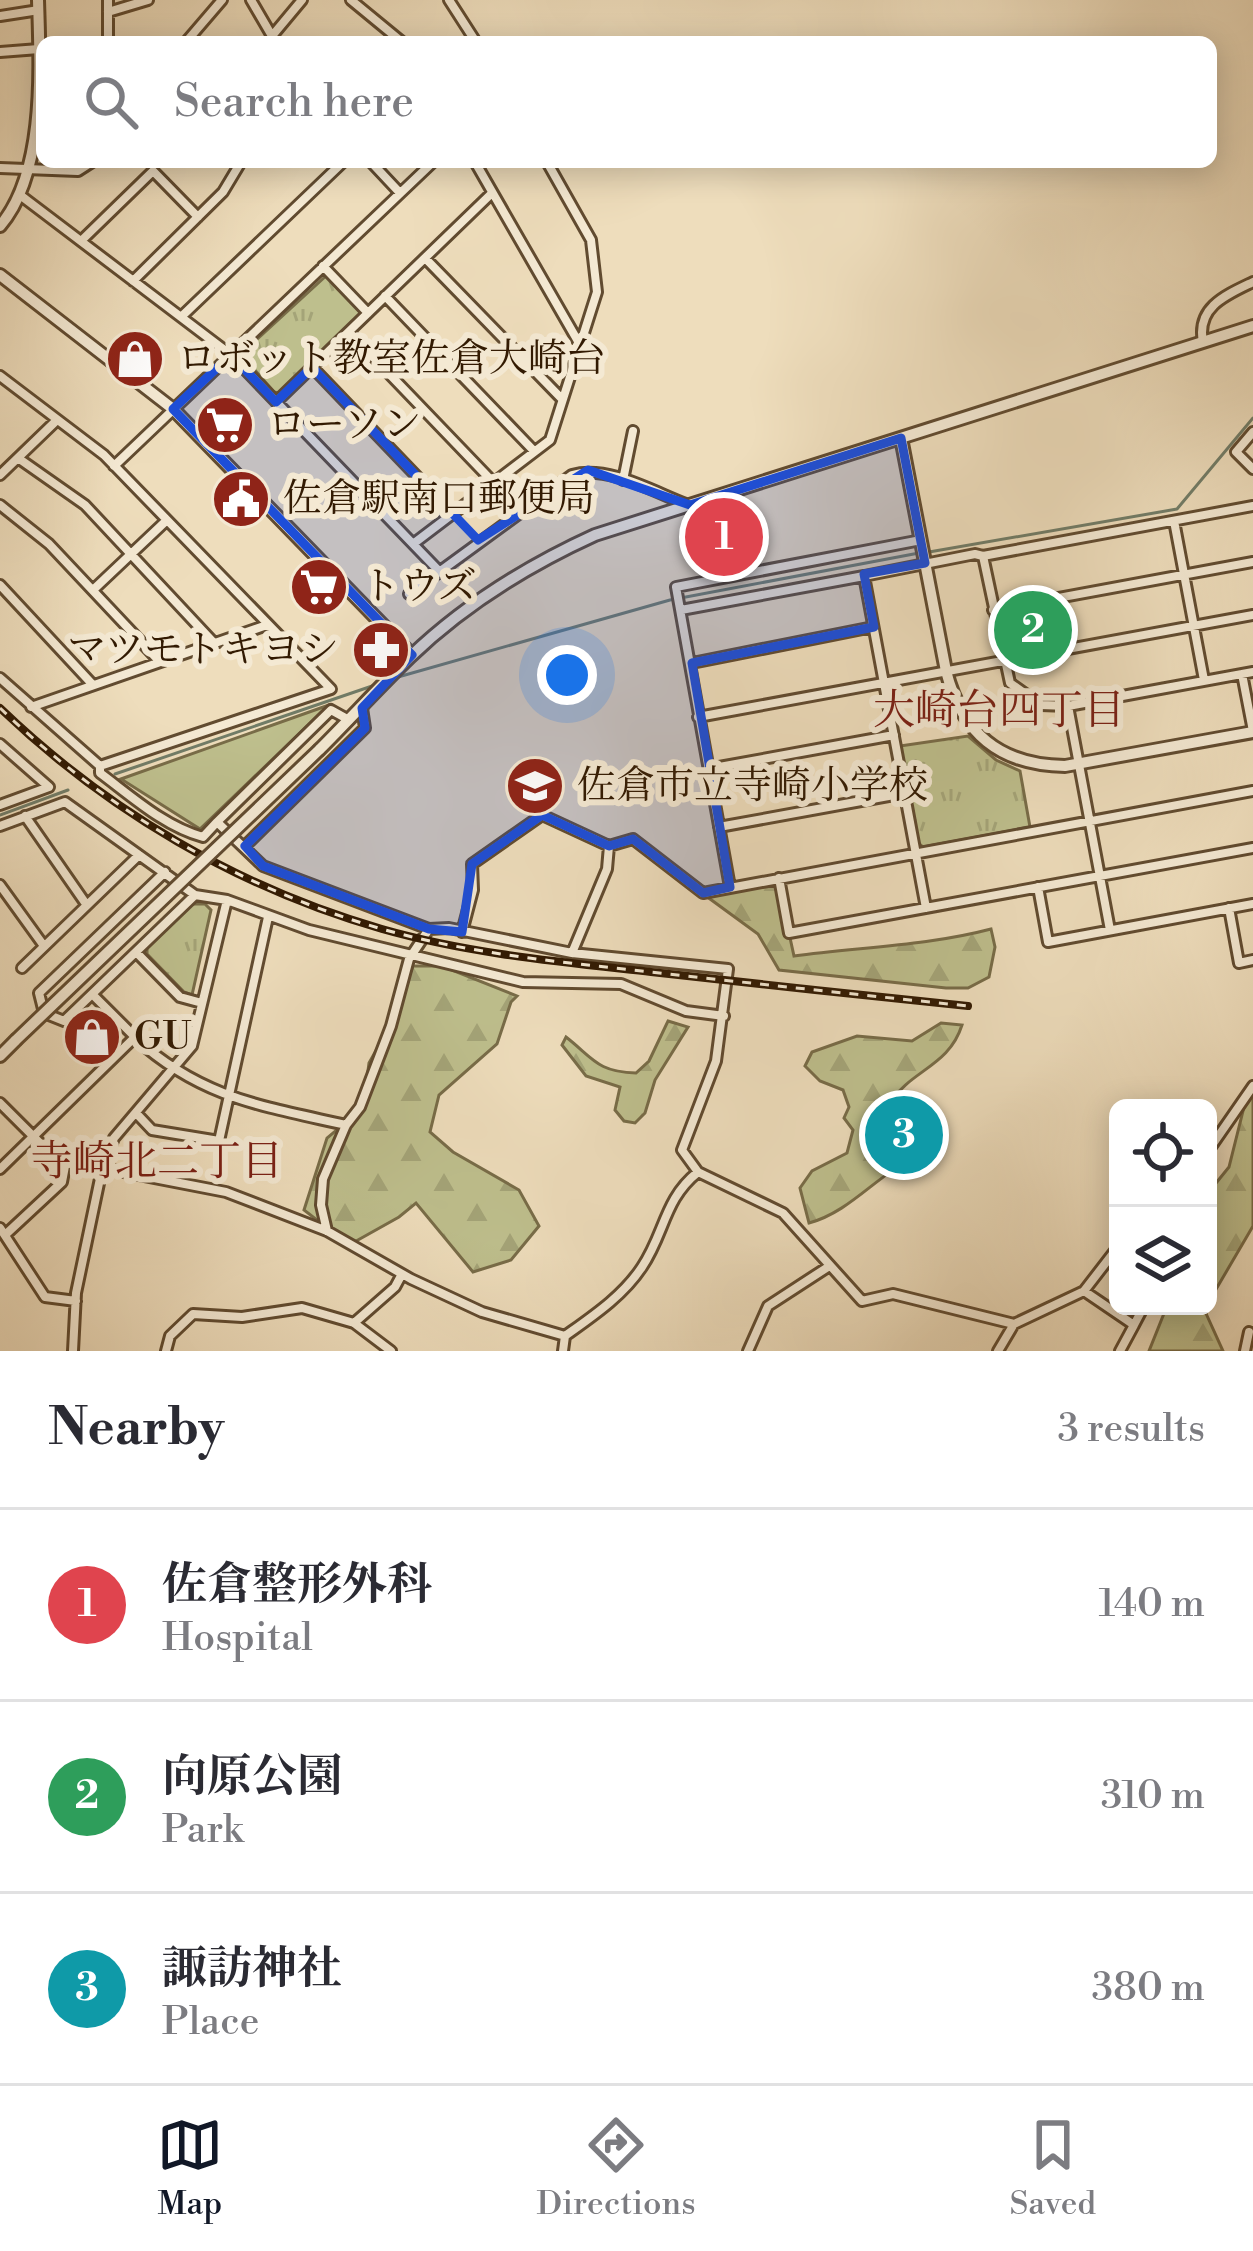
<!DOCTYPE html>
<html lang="en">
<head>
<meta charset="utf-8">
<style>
  :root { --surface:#fff; --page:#f2f2f3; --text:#2b2b33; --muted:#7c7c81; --line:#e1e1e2; --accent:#111827 }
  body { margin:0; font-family:"Libre Bodoni","Noto Serif JP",serif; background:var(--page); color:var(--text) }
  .controls { position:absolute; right:36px; bottom:36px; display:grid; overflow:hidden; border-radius:18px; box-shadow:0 6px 30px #0003 }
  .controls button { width:108px; height:108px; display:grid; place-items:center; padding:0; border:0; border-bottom:3px solid var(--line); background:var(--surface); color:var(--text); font:60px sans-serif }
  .you { position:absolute; left:567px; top:675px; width:42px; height:42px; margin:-30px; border:9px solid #fff; border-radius:50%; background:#1a73e8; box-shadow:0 0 0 18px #1a73e833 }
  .badge { display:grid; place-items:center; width:78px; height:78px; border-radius:50%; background:var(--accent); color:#fff; font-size:39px; font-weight:700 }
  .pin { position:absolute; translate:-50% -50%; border:6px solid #fff; box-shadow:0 3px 12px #0006 }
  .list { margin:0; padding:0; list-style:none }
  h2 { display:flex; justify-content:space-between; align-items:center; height:156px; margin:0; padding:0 48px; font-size:51px }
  h2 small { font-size:39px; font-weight:400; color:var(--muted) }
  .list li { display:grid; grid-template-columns:78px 1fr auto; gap:36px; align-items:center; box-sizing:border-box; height:192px; padding:0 48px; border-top:3px solid var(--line) }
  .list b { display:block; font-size:45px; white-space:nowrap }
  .list p { margin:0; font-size:39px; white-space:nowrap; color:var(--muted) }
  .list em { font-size:39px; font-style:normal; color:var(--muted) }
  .icon { flex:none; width:66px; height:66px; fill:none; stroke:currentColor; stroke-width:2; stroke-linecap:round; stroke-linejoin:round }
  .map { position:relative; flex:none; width:1253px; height:1351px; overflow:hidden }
  .search { position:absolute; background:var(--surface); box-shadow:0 6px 30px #0003; left:36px; right:36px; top:36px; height:132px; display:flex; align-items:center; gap:30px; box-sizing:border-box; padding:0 42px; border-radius:18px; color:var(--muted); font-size:45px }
  .sheet { height:732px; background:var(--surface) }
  nav { display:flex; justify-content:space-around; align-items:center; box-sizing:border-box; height:168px; border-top:3px solid var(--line); background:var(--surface); font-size:33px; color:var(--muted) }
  nav a { display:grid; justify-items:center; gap:6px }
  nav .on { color:var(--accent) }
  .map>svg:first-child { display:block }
  .grass { fill:#bebf8d; stroke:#786c48; stroke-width:3 }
  .forest { fill:url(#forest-firs); stroke:#786c48; stroke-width:3 }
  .park { fill:url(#park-tufts); stroke:#786c48; stroke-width:3 }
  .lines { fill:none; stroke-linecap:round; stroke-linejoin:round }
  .stream { stroke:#717c67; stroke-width:3 }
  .minor-casing { stroke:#614b30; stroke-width:14 }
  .tertiary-casing { stroke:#614b30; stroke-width:16 }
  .minor { stroke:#f4e9d3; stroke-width:8 }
  .tertiary { stroke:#f4e9d3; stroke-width:10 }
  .rail-casing { stroke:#321a02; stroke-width:8 }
  .rail { stroke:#f4e9d3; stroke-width:3; stroke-dasharray:9; stroke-linecap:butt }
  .tertiary-bridge-casing { stroke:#614b30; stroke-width:16; stroke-linecap:butt }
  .tertiary-bridge { stroke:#f4e9d3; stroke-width:10 }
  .marked { fill:#1d4ed8; fill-opacity:0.2; stroke:#1d4ed8; stroke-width:9; stroke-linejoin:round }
  .labels { text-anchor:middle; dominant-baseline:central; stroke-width:12; stroke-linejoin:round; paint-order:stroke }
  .poi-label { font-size:39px; fill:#321a02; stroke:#f4e9d3; text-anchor:start }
  .neighbourhood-label { font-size:42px; fill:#7a1f14; stroke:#f4e9d3 }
</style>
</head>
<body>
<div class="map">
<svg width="1253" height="1351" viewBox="0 0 1253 1351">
  <defs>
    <pattern id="forest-firs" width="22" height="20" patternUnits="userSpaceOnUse" patternTransform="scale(3)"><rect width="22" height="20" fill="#bebf8d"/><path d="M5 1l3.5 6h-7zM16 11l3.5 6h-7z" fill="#a4a478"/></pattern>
    <pattern id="park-tufts" width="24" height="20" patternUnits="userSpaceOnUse" patternTransform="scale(3)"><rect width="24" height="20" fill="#bebf8d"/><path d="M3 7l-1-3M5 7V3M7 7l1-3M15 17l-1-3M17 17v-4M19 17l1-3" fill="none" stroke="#a4a478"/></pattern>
  </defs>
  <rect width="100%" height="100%" fill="#eeddbc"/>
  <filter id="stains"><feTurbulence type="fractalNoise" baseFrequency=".00167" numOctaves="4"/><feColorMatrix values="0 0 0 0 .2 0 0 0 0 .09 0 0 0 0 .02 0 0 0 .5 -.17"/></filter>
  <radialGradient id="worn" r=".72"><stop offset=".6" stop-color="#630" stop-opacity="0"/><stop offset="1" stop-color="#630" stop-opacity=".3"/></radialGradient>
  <path class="grass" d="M 329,705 L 200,829 L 121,779 Z"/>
  <path class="forest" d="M 778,883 L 794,956 C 859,947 927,946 991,929 L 995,947 L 989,977 L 968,988 L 946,988 L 779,970 L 758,934 L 706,896 Z
    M 413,966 L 442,966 L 517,996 L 511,1002 L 497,1044 L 439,1095 L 430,1132 L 453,1152 L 519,1190 L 539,1226 L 511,1260 L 473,1272 L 416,1203 L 399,1217 L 349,1245 L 304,1210 L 327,1138 L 363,1108 L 369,1063 L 392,1022 Z
    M 668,1021 L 688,1027 L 655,1080 L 645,1113 L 635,1123 L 624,1121 L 615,1110 L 620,1087 L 586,1076 L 562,1045 L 566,1037 C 593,1058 597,1072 636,1073 L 649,1061 Z
    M 941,1023 L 962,1025 C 949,1066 913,1069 889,1103 L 916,1156 C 877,1175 850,1212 809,1223 L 800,1188 L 812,1171 L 847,1153 L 853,1130 L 844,1118 L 849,1107 L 843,1090 L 820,1081 L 805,1066 L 812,1052 L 857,1036 L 912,1041 Z
    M 1253,1095 L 1253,1226 L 1208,1303 L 1208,1193 L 1229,1167 L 1245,1103 Z
    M 1167,1306 L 1206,1306 L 1204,1309 L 1223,1351 L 1149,1351 Z"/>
  <path class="park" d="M 327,275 L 361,309 L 358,319 L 279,393 L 274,392 L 241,354 Z
    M 1059,601 L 1066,645 L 1012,654 L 1006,651 L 1000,615 L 1003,610 Z
    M 968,736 L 996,760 L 1020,771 L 1030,827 L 923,847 L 918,843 L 900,746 Z
    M 191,904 L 205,904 L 211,910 L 192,995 L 184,992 L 147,954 L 147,948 Z"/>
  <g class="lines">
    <path class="stream" d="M 929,552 L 1177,509 L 1253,418
      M 398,677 L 670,600 L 919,553
      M 115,774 L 378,684
      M 0,815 L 68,790"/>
    <defs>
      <path id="minor" d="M 251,0 L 272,36
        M 351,0 L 402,42
        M 449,0 L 476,42
        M 108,12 L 148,0
        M 0,16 L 39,10
        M 108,42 L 108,0
        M 186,42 L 222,0
        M 267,42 L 302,0
        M 0,52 L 39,49
        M 371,162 L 400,193
        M 475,162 L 579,343
        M 0,168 L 78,171 L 92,162
        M 20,195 L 231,355 L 439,571
        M 81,241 L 153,171 L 198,217
        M 425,258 L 562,399
        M 323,266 L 368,313
        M 133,281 L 223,192 L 241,162
        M 385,296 L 534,451
        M 181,317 L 343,162
        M 349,332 L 493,482
        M 1203,342 C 1196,307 1226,295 1253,282
        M 312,367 L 452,513
        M 0,376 L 104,455 L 331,689 L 100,766 L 0,678
        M 276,402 L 492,193
        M 1253,432 L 1236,452 L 1253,469
        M 18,458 L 85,505 L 214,643
        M 114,466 L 433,162
        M 0,475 L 57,420
        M 623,480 L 633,431
        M 0,505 L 49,544 L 160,662
        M 1174,521 L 1204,680
        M 413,544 L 550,440 L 597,292 L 591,240 L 547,162
        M 864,576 L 975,554 L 983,556
        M 0,585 L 93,685
        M 93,590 L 167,520
        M 409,594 L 572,475 C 608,465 652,491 686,504
        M 681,610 L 864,576 L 926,908
        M 993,610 L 1253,562
        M 692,663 L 873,627
        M 1242,674 L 1253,731
        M 1068,706 L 1041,705 L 1010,683 L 983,556 L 1253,506
        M 31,707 L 267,625
        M 698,717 L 1253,615
        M 0,744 L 49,787 L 0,805
        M 100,766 L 100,773 C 131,796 165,827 203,837 L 217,822 L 263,866 L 429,929 L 449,928 L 572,953 L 728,969 L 716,1061 L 682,1150 L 698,1172 L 783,1213 L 862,1301 L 893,1294 L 1014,1324 L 1084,1291 L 1118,1247
        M 708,769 L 894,735
        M 25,816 L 86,904
        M 217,822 L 331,710 L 349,720
        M 0,826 L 65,802 L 195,895 L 227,900 L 309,930 L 523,982 L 621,984 L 686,1011 L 724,1016
        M 719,827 L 905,793
        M 245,846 L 365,728 L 362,708
        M 609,846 L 633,839 L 703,893 L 1253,791
        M 165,872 L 39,993 L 44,1013 L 64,1021 L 195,895
        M 779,878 L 789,933 L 1253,848
        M 0,885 L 44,946
        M 730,887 L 676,587 L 921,540
        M 1038,887 L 1048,942 L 1253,904
        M 1229,908 L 1239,963 L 1253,960
        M 1110,930 L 1068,706 L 1253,672
        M 462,932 L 473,890 L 472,864 L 542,815 L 609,846 L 607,869 L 572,953
        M 136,952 L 180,997 L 202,1003
        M 22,968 L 139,855
        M 135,1038 C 201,1098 262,1106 346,1125
        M 0,1103 L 56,1159 L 226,1192 L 327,1231 L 411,1279 L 482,1312 L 565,1336
        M 136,1113 L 152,1130 L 219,1141 L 268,917
        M 1208,1151 L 1253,1086
        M 0,1169 L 135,1037 L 92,994
        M 0,1228 L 45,1297 L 76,1301
        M 327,1231 L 321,1205 L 323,1179 L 346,1125 L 360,1107 L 391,1026 L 409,959 L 429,929
        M 5,1235 L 62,1182 L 66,1161
        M 1084,1291 L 1134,1325 L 1120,1351
        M 354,1323 L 395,1287 L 402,1274
        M 1134,1325 L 1144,1306
        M 73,1351 L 76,1293 L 102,1169 L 114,1138 L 192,1046 L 227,900
        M 166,1351 L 170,1336 L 193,1314 L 242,1317 L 302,1308 L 354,1323 L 391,1351
        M 563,1351 L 565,1336 C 593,1316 623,1296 642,1267 C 665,1233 664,1199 698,1172
        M 748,1351 L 768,1306 L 828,1267
        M 998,1351 L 1014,1324
        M 1245,1351 L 1249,1332"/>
      <path id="tertiary" d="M 0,226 C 46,172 40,68 38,0
        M 0,275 L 173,409 L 412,655
        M 901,438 L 946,671 C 962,733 999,765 1065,766 L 1253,732
        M 319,750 C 350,719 379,687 410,657 C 464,605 527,566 595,535 L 1253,326
        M 0,1056 L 16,1040"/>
    </defs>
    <use href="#minor" class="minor-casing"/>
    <use href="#tertiary" class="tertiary-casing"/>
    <use href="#minor" class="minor"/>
    <use href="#tertiary" class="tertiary"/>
    <defs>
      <path id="rail" d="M 0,708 C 107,811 239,888 382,929 C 470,954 561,962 651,972 C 757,984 862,995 968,1006"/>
    </defs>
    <use href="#rail" class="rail-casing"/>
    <use href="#rail" class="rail"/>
    <defs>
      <path id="tertiary-bridge" d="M 16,1040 L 319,750"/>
    </defs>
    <use href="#tertiary-bridge" class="tertiary-bridge-casing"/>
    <use href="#tertiary-bridge" class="tertiary-bridge"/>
  </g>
  <path class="marked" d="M 231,355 L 276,402 L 312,367 L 478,540 L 588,470 L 690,505 L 901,438 L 925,563 L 864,574 L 874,627 L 692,663 L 730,887 L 703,893 L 633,839 L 609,846 L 542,815 L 472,864 L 462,932 L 429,929 L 263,866 L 245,846 L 365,728 L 362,708 L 412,655 L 173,409 Z"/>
  <defs>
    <symbol id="shop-disc" viewBox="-11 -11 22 22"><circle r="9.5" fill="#8f2418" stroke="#f4e9d3"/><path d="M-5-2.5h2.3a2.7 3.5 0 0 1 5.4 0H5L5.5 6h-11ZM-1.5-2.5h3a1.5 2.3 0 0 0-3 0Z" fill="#fff"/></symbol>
    <symbol id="supermarket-disc" viewBox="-11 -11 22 22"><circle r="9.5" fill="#8f2418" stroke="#f4e9d3"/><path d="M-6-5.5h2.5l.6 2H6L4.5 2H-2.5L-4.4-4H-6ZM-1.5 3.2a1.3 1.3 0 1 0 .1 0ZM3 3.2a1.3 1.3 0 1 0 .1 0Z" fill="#fff"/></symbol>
    <symbol id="civic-disc" viewBox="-11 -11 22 22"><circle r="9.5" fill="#8f2418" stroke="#f4e9d3"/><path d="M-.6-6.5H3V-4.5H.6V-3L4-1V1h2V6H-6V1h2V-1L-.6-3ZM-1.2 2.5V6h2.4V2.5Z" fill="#fff"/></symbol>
    <symbol id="pharmacy-disc" viewBox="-11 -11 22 22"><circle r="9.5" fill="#8f2418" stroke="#f4e9d3"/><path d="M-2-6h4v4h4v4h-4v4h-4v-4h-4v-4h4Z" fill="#fff"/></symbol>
    <symbol id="school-disc" viewBox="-11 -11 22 22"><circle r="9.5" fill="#8f2418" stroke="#f4e9d3"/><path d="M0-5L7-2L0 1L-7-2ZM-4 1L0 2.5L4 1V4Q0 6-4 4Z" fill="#fff"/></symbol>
  </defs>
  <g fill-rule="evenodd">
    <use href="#shop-disc" x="102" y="326" width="66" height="66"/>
    <use href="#supermarket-disc" x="192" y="392" width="66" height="66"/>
    <use href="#civic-disc" x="208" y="466" width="66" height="66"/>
    <use href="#supermarket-disc" x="286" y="554" width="66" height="66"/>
    <use href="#pharmacy-disc" x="348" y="617" width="66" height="66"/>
    <use href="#school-disc" x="502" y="753" width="66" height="66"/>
    <use href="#shop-disc" x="59" y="1004" width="66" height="66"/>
  </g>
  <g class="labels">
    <g class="poi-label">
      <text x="177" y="359">ロボット教室佐倉大崎台</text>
      <text x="267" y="425">ローソン</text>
      <text x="283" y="499">佐倉駅南口郵便局</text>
      <text x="361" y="587">トウズ</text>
      <text x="339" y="650" text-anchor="end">マツモトキヨシ</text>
      <text x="577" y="786">佐倉市立寺崎小学校</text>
      <text x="134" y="1037">GU</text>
    </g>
    <g class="neighbourhood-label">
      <text x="999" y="711">大崎台四丁目</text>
      <text x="157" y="1162">寺崎北二丁目</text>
    </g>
  </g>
  <rect width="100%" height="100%" filter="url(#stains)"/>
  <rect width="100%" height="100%" fill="url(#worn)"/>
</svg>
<div class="controls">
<button><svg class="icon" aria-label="locate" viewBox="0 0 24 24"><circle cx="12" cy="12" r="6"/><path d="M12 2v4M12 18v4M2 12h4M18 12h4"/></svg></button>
<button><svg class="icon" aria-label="layers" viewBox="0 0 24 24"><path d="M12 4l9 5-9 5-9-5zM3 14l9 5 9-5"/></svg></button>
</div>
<div class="you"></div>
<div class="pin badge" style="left:724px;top:537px;background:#e0444e">1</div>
<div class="pin badge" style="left:1033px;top:630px;background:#2e9e5b">2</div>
<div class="pin badge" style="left:904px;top:1135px;background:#0f9aa8">3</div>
<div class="search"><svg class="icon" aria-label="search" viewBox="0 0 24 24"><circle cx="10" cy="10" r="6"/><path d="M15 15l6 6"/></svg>Search here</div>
</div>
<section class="sheet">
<h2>Nearby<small>3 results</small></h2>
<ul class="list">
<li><span class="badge" style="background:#e0444e">1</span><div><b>佐倉整形外科</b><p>Hospital</p></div><em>140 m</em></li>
<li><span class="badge" style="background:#2e9e5b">2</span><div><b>向原公園</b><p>Park</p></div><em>310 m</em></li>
<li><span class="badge" style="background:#0f9aa8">3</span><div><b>諏訪神社</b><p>Place</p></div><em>380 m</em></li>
</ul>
</section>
<nav>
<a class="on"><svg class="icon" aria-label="map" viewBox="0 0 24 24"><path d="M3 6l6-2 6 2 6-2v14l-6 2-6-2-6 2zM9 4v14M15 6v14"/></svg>Map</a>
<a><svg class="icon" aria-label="directions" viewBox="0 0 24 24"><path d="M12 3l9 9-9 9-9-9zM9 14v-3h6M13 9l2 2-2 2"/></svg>Directions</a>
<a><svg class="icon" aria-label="saved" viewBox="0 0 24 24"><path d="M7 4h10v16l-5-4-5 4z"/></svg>Saved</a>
</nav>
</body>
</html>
